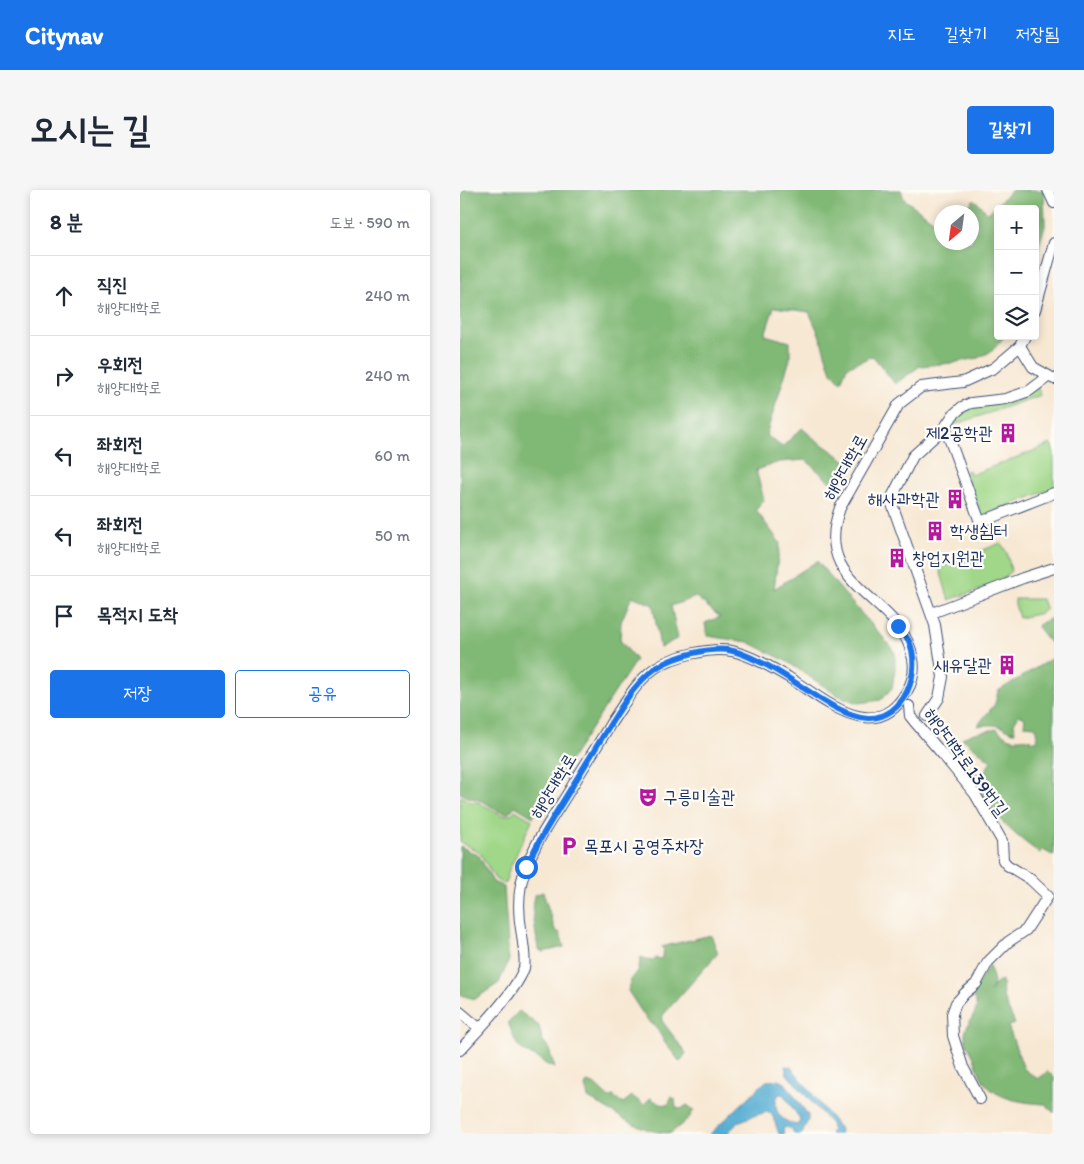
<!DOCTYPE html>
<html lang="ko">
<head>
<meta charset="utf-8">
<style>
  :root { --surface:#fff; --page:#f6f6f7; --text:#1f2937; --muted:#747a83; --line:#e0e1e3; --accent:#1a73e8 }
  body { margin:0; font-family:Itim,"Poor Story",sans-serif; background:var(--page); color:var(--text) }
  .controls { position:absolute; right:15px; top:15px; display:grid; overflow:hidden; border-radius:5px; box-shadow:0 2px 8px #0003 }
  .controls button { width:45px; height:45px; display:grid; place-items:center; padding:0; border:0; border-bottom:1px solid var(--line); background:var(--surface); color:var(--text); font:25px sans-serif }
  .compass { position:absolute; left:474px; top:15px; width:45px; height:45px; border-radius:50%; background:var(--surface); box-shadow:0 2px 8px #0003; rotate:209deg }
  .stop { position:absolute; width:15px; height:15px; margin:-11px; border:4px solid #1a73e8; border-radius:50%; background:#fff }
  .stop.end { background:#1a73e8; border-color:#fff; box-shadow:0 1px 5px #0008 }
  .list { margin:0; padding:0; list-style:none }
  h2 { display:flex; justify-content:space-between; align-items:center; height:65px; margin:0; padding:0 20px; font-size:21px }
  h2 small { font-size:16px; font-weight:400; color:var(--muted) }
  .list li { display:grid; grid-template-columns:32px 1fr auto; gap:15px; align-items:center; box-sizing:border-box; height:80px; padding:0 20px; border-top:1px solid var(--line) }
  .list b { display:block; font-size:19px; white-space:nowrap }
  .list p { margin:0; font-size:16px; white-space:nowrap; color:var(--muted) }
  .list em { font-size:16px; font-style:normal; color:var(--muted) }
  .actions { display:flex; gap:10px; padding:15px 20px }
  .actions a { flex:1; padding:11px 0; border:1px solid var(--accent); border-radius:5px; text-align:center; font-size:18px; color:var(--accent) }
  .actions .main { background:var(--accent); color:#fff }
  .icon { flex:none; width:28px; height:28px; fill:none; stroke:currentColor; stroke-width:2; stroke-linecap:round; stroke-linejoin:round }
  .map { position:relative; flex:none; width:594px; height:944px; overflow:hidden; border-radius:5px }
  header { display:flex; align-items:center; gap:30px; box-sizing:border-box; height:70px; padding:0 25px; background:var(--accent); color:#fff }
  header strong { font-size:24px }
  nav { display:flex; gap:28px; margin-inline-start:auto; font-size:18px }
  .intro { display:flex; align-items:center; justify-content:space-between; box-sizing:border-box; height:120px; padding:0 30px }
  h1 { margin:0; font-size:35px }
  .button { padding:12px 22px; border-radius:5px; background:var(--accent); color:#fff; font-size:18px; font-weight:700 }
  main { display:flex; gap:30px; padding:0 30px }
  aside { flex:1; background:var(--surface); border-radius:5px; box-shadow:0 2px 8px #0003 }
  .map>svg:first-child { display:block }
  .green { fill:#a0d788; stroke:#5e8373 }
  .forest { fill:#80b874; stroke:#4e7469 }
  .water { fill:#56add2; stroke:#386e98; fill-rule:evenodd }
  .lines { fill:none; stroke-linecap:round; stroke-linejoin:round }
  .minor-casing { stroke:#3c4b70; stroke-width:12 }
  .minor { stroke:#fff; stroke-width:10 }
  .route { stroke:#1a73e8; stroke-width:6 }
  .labels { text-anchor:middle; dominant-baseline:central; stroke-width:4.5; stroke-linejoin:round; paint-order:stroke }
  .poi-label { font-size:18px; fill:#1b2f5e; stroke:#fdfcf7; text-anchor:start }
  .street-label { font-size:18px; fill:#1b2f5e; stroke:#fdfcf7 }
</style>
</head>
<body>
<header>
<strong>Citynav</strong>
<nav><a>지도</a><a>길찾기</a><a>저장됨</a></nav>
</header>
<div class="intro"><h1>오시는 길</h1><a class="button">길찾기</a></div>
<main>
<aside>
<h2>8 분<small>도보 · 590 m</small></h2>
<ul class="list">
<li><svg class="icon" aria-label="ahead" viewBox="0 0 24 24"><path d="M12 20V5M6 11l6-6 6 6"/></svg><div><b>직진</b><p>해양대학로</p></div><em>240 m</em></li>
<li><svg class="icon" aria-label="right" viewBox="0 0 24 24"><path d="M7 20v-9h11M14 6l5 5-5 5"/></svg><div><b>우회전</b><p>해양대학로</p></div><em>240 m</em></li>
<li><svg class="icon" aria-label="left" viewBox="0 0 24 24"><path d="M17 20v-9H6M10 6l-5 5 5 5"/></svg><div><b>좌회전</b><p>해양대학로</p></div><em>60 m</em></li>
<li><svg class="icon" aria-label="left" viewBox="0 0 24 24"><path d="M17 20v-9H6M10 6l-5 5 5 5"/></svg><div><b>좌회전</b><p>해양대학로</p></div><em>50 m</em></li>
<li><svg class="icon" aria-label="arrive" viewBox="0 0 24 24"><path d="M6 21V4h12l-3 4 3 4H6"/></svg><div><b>목적지 도착</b></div></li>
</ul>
<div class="actions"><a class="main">저장</a><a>공유</a></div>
</aside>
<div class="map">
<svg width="594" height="944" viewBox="0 0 594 944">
  <rect width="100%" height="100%" fill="#fdfcf7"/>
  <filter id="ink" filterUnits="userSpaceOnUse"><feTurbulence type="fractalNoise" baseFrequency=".02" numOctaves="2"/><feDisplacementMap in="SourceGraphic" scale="10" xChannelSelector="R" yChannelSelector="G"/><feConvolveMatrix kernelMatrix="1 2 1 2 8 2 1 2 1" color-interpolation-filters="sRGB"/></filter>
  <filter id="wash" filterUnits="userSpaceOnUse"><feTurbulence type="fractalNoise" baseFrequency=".0096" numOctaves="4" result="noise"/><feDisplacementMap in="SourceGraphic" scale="20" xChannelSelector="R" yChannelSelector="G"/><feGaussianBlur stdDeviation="1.12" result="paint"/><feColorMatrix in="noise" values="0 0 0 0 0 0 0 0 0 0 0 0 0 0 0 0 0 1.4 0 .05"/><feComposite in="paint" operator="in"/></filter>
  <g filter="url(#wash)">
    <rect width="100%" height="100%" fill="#f7e8d3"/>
    <path class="green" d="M 578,198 L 581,205 L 491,236 L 501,223 L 512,217 Z
      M 591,254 L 594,263 L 594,298 L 522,326 L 505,282 L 509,280 L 511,285 Z
      M 541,353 L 547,363 L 551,381 C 538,398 509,402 489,410 L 479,377 Z
      M 555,409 L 582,409 L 586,420 L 577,424 L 559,428 L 555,414 Z
      M 0,606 L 11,612 L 18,612 L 42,625 L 50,625 L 55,620 L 72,630 L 49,680 L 45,694 L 35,689 L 20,663 L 0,652 Z"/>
    <path class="forest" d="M 0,0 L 441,0 L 444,9 L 481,36 L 482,52 L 512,52 L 512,22 L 504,22 L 514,9 L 528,23 L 552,0 L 584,0 L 585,36 L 575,69 L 575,19 L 538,19 L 538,146 L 545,146 L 532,161 L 518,168 L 492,173 L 460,176 L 435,194 L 413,166 L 387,177 L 381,192 L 371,182 L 359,144 L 349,122 L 314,117 L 305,145 L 330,152 L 330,169 L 306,245 L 322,257 L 342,238 L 352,247 L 389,273 L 385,282 L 371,293 L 346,270 L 319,272 L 296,280 L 304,310 L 296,320 L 320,353 L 314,399 L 357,371 L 393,414 L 423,447 L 435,463 L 435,479 L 432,498 L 421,510 L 398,513 L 377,505 L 326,471 L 288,452 L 247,446 L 245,433 L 260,427 L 236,407 L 211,416 L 218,448 L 200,458 L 193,415 L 172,406 L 161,432 L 160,450 L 176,470 L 73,627 L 55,616 L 49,623 C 35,623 31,614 19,610 C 10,608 8,608 0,603 Z
      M 594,427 L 594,458 L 578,438 L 579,434 Z
      M 594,467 L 594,666 L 583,660 L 580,663 C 544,639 525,613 499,578 L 501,574 L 522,587 L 531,571 L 502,548 L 514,543 L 537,539 C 543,544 549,550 557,549 C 562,549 565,548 570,549 L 571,552 L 578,550 L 575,536 L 564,535 L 565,528 L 559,525 L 554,533 L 555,542 L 553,542 C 538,534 533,534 517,536 L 535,514 L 538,501 Z
      M 0,656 L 19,666 L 33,692 L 44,697 L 49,770 L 39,793 L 15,809 L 0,805 Z
      M 83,702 L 95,740 L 100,743 L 104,757 L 83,762 L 78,759 L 73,724 L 74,705 Z
      M 251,745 L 258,763 L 203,825 L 202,831 L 226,863 L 220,872 L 205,853 L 196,837 L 187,830 L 168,801 L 171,788 L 178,781 L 181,767 L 192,771 L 196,768 L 201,769 L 204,760 L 201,757 Z
      M 529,775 L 534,791 L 530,802 L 533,796 L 542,790 L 543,807 L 555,834 L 548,836 L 564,879 L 578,889 L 588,881 L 594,887 L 594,923 L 585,914 C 566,913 537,910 525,893 C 519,885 517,876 514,868 C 511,860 505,855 505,846 C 505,829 525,823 512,804 Z
      M 59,821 L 79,836 L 82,850 L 88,857 L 95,878 C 84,875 81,869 74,866 C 55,859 55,850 48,832 Z
      M 127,892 L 134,894 L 149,908 L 153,906 L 163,913 L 172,906 L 184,915 L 190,908 L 200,914 L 208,915 L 212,907 L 215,909 L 216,918 L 221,919 L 227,915 L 234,920 L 229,928 L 211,943 C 180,943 155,923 128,908 L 125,896 Z"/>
    <path class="water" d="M 325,876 L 331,877 L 380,939 L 380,944 L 370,944 L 372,940 L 371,934 L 327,884 Z
      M 319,890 L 325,893 L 348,925 L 348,930 L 342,944 L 334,944 L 332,939 L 325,937 L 323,940 L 324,944 L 319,944 L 312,924 L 307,922 C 288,928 280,928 267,944 L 250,944 L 306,891 ZM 321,904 L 323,904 L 340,929 L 339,933 L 336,935 C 320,930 312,921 318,905 Z"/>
  </g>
  <g filter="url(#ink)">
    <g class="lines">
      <defs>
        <path id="minor" d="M 588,0 L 594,13
          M 575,120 L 594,53
          M 560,156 L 573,177 L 594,189
          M 485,237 L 520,332 L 594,303
          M 472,423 L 563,388 L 594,378
          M 449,516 L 450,526 L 454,531 L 484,566 L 515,604 L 542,651 L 543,670 L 547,675 L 570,689 L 588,706
          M 467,526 L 479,508 L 483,487 L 475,435 L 432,314 L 432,307 L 453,266 L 485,237 L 493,225 L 502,217 L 511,213 L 546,209 L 569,201 L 589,186
          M 0,822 L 19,838
          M 0,860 C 18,840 56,802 64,778 C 66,769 63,755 62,745 C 59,729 58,710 61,694 C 69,659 93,628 111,598 C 124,576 138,555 151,533 C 164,514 176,492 195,478 C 213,466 251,457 272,461 C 292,466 311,477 328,487 C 365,510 416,557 447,501 C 453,491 455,480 453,469 C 443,406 350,399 380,318 L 439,214 L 461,197 L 503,192 L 534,178 L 560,156 L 565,146
          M 520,909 L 503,877 L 493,846 L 492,824 L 496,813 L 505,803 L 516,794 L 528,772 L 548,752 L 566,740 L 588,706"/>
      </defs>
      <use href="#minor" class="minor-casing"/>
      <use href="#minor" class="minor"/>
    </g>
  </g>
  <g class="lines" filter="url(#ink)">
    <path class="route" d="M 66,677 C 79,648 97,622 113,595 C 126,574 138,554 151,533 C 164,513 176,492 196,478 C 214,466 252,456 273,461 C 281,463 290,467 298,471 C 330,484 375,527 408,528 C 445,529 462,481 449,451 C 446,446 441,441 438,436"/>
  </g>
  <defs>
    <symbol id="building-bare" viewBox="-9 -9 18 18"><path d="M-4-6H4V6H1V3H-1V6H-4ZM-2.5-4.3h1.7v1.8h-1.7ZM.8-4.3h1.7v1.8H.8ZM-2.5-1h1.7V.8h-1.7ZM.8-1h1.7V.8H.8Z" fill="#b5179e" stroke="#fdfcf7" stroke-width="2.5" paint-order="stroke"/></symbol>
    <symbol id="theatre-bare" viewBox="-9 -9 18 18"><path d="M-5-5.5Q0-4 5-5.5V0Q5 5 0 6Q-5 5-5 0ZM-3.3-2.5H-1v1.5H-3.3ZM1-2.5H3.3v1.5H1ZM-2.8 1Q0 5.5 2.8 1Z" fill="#b5179e" stroke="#fdfcf7" stroke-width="2.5" paint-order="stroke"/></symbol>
    <symbol id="parking-bare" viewBox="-9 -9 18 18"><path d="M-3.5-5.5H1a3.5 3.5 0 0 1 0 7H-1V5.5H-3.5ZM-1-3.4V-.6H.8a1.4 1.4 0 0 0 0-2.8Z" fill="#b5179e" stroke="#fdfcf7" stroke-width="2.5" paint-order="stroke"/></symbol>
  </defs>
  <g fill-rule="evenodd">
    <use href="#building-bare" x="534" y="229" width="28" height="28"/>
    <use href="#building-bare" x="481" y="295" width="28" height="28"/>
    <use href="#building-bare" x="461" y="327" width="28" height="28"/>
    <use href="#building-bare" x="423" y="354" width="28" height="28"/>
    <use href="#building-bare" x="533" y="461" width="28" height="28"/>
    <use href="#theatre-bare" x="174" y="593" width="28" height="28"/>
    <use href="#parking-bare" x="95" y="642" width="28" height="28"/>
  </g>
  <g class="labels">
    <g class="poi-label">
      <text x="533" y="243" text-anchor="end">제2공학관</text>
      <text x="480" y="309" text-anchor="end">해사과학관</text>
      <text x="490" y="341">학생쉼터</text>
      <text x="452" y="368">창업지원관</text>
      <text x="532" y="475" text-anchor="end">새유달관</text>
      <text x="203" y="607">구릉미술관</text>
      <text x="124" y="656">목포시 공영주차장</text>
    </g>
    <g class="street-label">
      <text transform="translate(385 277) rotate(-61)">해양대학로</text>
      <text transform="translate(506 572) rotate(54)">해양대학로139번길</text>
      <text transform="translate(93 596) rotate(-59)">해양대학로</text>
    </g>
  </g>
</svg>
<div class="controls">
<button>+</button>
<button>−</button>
<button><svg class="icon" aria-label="layers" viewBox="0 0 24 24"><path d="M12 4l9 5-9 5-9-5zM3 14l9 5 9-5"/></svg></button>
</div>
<svg class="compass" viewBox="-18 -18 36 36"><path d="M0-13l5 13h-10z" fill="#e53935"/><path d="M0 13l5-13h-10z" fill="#747a83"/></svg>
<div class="stop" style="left:66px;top:677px"></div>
<div class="stop end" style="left:438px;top:436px"></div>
</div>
</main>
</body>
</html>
